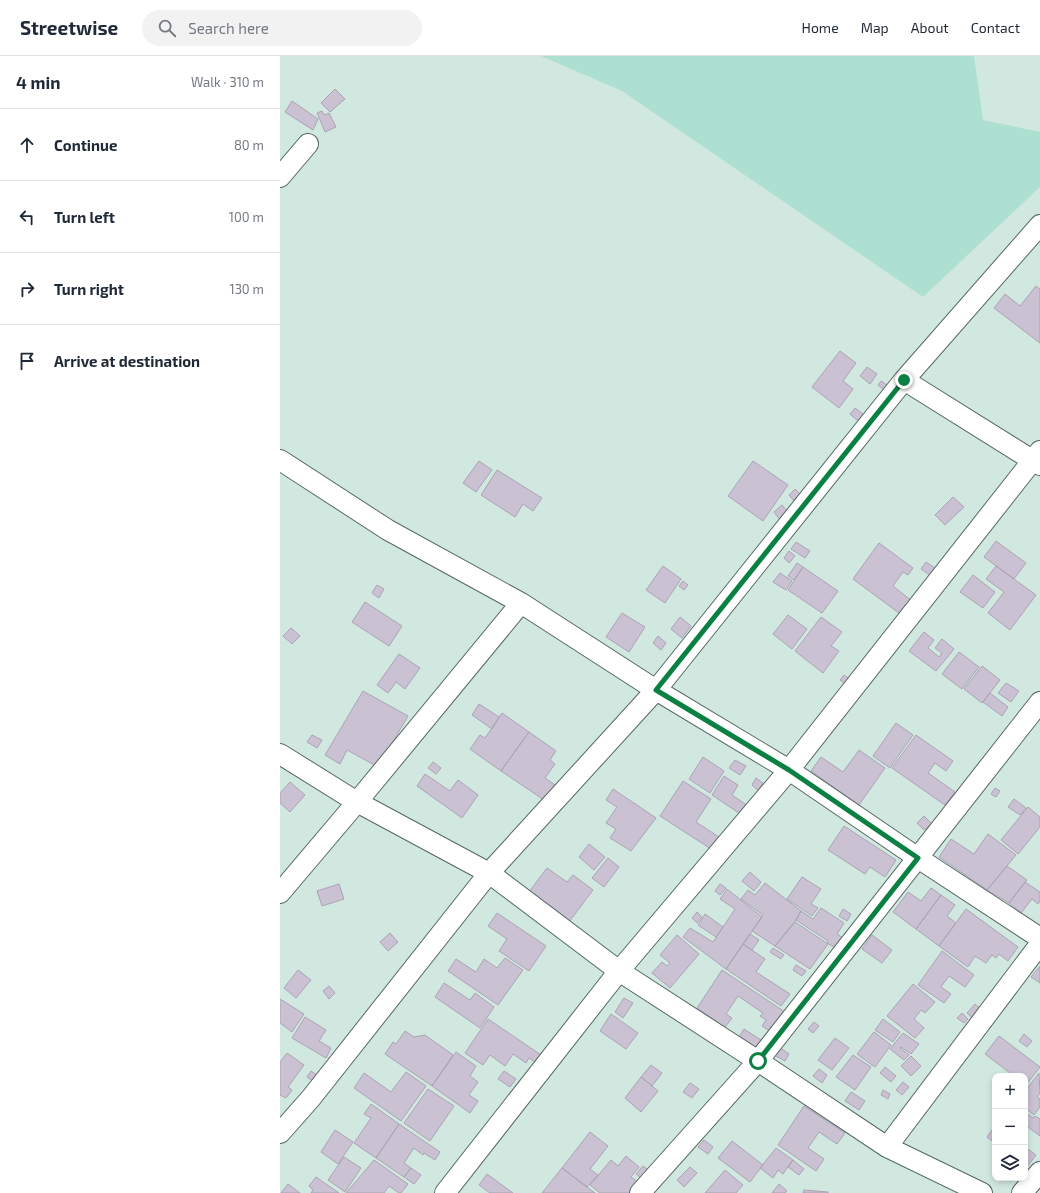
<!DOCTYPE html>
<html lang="en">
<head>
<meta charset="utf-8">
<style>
  :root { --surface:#fff; --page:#f2f2f3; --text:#1f2937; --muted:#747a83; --line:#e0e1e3 }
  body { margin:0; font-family:"Exo 2",sans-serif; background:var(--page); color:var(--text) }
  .controls { position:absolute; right:12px; bottom:12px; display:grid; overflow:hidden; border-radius:8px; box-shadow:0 2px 6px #0003 }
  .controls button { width:36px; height:36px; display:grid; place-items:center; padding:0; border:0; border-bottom:1px solid var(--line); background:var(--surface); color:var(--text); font:20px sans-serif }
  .stop { position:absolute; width:12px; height:12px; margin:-9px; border:3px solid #0b8043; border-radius:50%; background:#fff }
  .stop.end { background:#0b8043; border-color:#fff; box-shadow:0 1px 4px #0008 }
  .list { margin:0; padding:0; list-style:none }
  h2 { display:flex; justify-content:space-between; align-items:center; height:52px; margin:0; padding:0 16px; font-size:17px }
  h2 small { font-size:13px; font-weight:400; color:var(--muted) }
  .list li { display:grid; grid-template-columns:26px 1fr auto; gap:12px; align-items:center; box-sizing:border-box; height:72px; padding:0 16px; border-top:1px solid var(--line) }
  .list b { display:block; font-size:15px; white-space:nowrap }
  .list em { font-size:13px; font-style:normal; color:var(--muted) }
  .icon { flex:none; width:22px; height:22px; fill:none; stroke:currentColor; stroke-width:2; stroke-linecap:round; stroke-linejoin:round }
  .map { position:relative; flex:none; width:760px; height:1137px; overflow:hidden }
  header { display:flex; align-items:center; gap:24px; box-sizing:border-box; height:56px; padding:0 20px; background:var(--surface); border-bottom:1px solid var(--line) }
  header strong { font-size:19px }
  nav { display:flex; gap:22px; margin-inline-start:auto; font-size:14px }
  .search { width:280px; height:36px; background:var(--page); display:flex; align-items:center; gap:10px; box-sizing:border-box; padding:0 14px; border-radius:22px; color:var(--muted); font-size:15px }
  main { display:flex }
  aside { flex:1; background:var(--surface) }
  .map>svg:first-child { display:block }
  .green { fill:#aee0d1 }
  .building { fill:#cac1d3; stroke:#aba3b4 }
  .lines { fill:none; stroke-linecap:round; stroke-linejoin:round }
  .minor-casing { stroke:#556862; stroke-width:22 }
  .minor { stroke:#fff; stroke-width:20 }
  .route { stroke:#0b8043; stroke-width:5 }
</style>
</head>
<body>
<header>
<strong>Streetwise</strong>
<div class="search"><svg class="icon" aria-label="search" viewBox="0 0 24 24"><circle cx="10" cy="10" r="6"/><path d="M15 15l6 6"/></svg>Search here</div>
<nav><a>Home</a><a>Map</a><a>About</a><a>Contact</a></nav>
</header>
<main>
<aside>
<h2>4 min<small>Walk · 310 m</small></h2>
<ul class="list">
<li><svg class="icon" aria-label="ahead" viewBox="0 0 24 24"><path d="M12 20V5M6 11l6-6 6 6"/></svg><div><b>Continue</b></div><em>80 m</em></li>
<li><svg class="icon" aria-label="left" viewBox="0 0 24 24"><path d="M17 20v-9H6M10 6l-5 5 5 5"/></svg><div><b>Turn left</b></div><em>100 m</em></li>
<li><svg class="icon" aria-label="right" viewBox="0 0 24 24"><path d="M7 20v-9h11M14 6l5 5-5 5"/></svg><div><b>Turn right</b></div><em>130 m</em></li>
<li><svg class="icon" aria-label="arrive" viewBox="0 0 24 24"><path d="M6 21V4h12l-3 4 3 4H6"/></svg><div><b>Arrive at destination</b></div></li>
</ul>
</aside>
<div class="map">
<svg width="760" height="1137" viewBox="0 0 760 1137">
  <rect width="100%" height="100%" fill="#d1e8e0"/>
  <path class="green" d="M 261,0 L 694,0 L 703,64 L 760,76 L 760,131 L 643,241 L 342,35 Z"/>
  <path class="building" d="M 55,33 L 65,43 L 50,56 L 41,47 Z
    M 12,45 L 38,63 L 33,74 L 5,56 Z
    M 42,55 L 44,59 L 49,57 L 56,71 L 45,76 L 37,57 Z
    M 756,230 L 760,233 L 760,287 L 714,252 L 725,238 L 740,250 Z
    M 560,295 L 576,307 L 563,325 L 573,333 L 559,352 L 532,331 Z
    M 587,311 L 597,318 L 590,328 L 580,320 Z
    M 601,325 L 607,329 L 604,334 L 598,329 Z
    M 575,352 L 583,358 L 578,365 L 570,358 Z
    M 199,405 L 212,414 L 196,436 L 183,427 Z
    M 473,405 L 508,429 L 483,465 L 448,440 Z
    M 217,414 L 262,442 L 253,455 L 243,448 L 235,461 L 201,439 Z
    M 515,433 L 521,439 L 515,446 L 509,439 Z
    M 673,441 L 684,451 L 665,469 L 655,459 Z
    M 502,449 L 509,458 L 501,465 L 494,456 Z
    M 716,485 L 746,507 L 734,523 L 704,501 Z
    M 516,486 L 530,495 L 525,502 L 511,493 Z
    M 599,487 L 633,512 L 628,519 L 623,516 L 613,530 L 633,546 L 623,560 L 573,523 Z
    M 509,495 L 515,500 L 509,507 L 504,502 Z
    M 646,506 L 655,512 L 650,519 L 641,513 Z
    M 517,507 L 523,511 L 514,524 L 508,520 Z
    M 383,510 L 401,523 L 385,547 L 366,534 Z
    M 716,510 L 756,539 L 730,574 L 708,557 L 724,536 L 706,523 Z
    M 523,511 L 558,535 L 542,557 L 508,534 Z
    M 500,517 L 512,525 L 506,534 L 493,526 Z
    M 693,519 L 715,536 L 703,552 L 680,536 Z
    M 403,525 L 408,529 L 404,534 L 399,530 Z
    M 97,529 L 104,533 L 99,542 L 92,537 Z
    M 85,546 L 122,570 L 109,590 L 72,566 Z
    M 342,557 L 365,571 L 349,596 L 326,581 Z
    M 508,559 L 527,573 L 512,593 L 493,578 Z
    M 400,561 L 411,570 L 402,582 L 391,573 Z
    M 541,561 L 562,576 L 551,590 L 559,595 L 543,617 L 515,595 Z
    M 11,572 L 20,580 L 12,588 L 3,580 Z
    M 644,576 L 654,584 L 648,592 L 659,601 L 662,597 L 655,592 L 662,583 L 674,593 L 656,615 L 629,595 Z
    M 378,580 L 386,587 L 381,594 L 373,587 Z
    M 679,596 L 699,611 L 682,633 L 662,618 Z
    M 119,598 L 140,612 L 125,633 L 116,626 L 108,637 L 97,629 Z
    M 702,610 L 720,624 L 702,647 L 684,633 Z
    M 564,619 L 571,624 L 567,629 L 560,624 Z
    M 726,627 L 739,635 L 731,646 L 718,637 Z
    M 83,635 L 128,660 L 98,711 L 67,694 L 60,708 L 45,699 Z
    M 710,637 L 728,651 L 722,660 L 703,646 Z
    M 199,648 L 219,661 L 212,673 L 192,659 Z
    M 222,657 L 249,676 L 221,715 L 190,693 L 200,679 L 205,682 Z
    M 616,667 L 633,679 L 610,712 L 593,700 Z
    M 249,676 L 276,695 L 270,704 L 275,708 L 265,722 L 281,733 L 270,748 L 221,715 Z
    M 32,679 L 42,684 L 37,692 L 27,686 Z
    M 636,679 L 673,705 L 666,715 L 655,707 L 648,717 L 675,736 L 665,749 L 612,712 Z
    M 579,694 L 605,712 L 579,749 L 531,715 L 541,701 L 563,716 Z
    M 423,701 L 444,715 L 430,737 L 409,723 Z
    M 455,704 L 466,710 L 460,719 L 449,712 Z
    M 153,706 L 161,712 L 156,718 L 148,712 Z
    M 145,718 L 170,735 L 178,724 L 198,739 L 182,762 L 137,730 Z
    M 444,720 L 458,729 L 452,739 L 468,750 L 462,759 L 432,739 Z
    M 476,722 L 483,727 L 478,734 L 472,729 Z
    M 403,725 L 431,743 L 416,766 L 439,781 L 431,793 L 380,760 Z
    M 10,726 L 25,739 L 10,756 L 0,747 L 0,737 Z
    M 715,732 L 720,735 L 716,741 L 711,738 Z
    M 333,733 L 376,762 L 351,795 L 330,782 L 336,773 L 326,767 L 337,751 L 326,744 Z
    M 734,743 L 746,752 L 740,759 L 728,751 Z
    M 748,751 L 760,761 L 760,771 L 738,798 L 721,784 Z
    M 644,760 L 652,768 L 644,774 L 637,767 Z
    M 564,770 L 616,804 L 605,821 L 590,811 L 585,818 L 548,794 Z
    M 708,778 L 736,799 L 707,834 L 659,801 L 671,783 L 694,798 Z
    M 309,788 L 325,801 L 314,814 L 299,801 Z
    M 328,802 L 339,811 L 324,831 L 312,822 Z
    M 727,810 L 747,824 L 729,847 L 707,834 Z
    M 267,812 L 287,826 L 293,819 L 313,834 L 286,870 L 246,840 Z
    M 470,816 L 481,826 L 474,835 L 462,825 Z
    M 522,821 L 541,833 L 531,848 L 538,852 L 532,860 L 507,843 Z
    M 745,826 L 760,836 L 760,845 L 758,848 L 752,843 L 741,857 L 729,847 Z
    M 485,827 L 521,855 L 516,864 L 495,890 L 472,875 L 483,859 L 461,843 L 468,834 L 475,839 Z
    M 59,828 L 64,843 L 42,850 L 37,835 Z
    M 440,828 L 446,832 L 440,839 L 435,835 Z
    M 651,832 L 661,839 L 636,873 L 613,856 L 628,836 L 641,845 Z
    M 447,833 L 482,861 L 446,913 L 403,881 L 410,872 L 433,886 L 455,853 L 440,843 Z
    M 661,839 L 675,849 L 667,860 L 676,867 L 659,890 L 636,873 Z
    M 541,852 L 564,867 L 557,878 L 566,884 L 559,894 L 547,887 L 548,885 L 516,864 L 521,855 L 533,863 Z
    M 563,853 L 571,858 L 567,865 L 559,860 Z
    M 686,853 L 738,891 L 728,905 L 719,898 L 716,902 L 712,899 L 706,907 L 695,900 L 688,911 L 659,890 Z
    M 417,856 L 422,861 L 417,867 L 412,862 Z
    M 217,857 L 266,890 L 249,915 L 219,895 L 227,883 L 208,870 Z
    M 425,858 L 443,871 L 436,881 L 418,869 Z
    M 515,866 L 548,888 L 530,913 L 495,890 Z
    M 110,877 L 118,886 L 108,895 L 100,886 Z
    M 470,878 L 479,884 L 472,894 L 463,888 Z
    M 397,879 L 419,898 L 390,932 L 372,917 L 382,906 L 387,910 L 390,907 L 380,899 Z
    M 592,879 L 612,894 L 602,907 L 582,893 Z
    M 463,888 L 485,903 L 476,916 L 510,938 L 501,950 L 446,913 Z
    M 493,892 L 504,899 L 501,903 L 490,896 Z
    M 662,895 L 694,919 L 685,931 L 669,920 L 661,931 L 671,938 L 664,947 L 638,929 Z
    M 225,902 L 243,914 L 218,949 L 168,915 L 176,903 L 196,916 L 204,903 L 217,912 Z
    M 516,909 L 526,915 L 522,920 L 513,914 Z
    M 760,910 L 760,927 L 751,921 Z
    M 18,914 L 31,924 L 16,942 L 4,932 Z
    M 442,914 L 505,956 L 491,976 L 482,970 L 486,964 L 480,960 L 483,957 L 458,940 L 446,958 L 452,962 L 442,975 L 433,969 L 436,965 L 417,952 Z
    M 164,927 L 190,944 L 195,937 L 214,951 L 200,972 L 155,941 Z
    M 633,928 L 655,946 L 645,957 L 641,954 L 634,963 L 644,972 L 635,982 L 607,960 Z
    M 49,930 L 55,937 L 49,943 L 43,935 Z
    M 344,942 L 353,947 L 343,962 L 335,956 Z
    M 0,943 L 24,958 L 12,976 L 0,967 Z
    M 695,948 L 702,954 L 694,963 L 687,957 Z
    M 682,957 L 688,963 L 684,967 L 677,962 Z
    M 331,958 L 358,977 L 346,993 L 320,975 Z
    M 25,961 L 46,974 L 39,985 L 51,992 L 46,1002 L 12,982 Z
    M 208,963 L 264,1001 L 259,1009 L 249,1002 L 246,1007 L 233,998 L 225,1010 L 210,999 L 203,1009 L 185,997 Z
    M 603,963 L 620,976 L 613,986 L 595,974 Z
    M 534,966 L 539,970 L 533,977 L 528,973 Z
    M 464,973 L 481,984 L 475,992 L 459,981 Z
    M 125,975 L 134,981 L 145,979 L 173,999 L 152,1030 L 105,998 L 113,986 L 116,988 Z
    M 594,976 L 611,989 L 595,1011 L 577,998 Z
    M 623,977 L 639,988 L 631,998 L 621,991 L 620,992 L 629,999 L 624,1004 L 610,993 Z
    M 744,978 L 752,985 L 747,991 L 739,985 Z
    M 719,980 L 760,1011 L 746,1029 L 745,1020 L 734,1020 L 705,998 Z
    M 555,982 L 569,992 L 552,1014 L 538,1004 Z
    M 499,991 L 509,998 L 505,1005 L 494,999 Z
    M 176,996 L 196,1010 L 190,1020 L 198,1026 L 189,1039 L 198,1045 L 190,1057 L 152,1030 Z
    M 7,997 L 24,1009 L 8,1031 L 12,1034 L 6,1042 L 0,1039 L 0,1006 Z
    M 573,999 L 591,1011 L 575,1034 L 556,1021 Z
    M 631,1000 L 641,1010 L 631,1020 L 621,1010 Z
    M 371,1009 L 382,1017 L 372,1030 L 361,1021 Z
    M 605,1011 L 616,1020 L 611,1026 L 600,1017 Z
    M 539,1013 L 547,1019 L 542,1027 L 533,1020 Z
    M 31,1015 L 38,1020 L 34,1026 L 27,1021 Z
    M 224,1015 L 236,1023 L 230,1031 L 218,1023 Z
    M 126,1016 L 146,1030 L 121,1065 L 74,1032 L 84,1017 L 111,1036 Z
    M 759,1017 L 760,1037 L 757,1041 L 760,1043 L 760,1051 L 754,1059 L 745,1052 L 745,1035 Z
    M 361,1021 L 378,1035 L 361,1056 L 345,1042 Z
    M 623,1026 L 629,1031 L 622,1039 L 616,1034 Z
    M 410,1027 L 419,1033 L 412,1042 L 403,1036 Z
    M 148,1033 L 174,1050 L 150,1085 L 124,1067 Z
    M 603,1034 L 610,1038 L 608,1043 L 601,1039 Z
    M 571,1036 L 585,1045 L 579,1054 L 565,1045 Z
    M 91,1048 L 119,1068 L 96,1102 L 74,1087 L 91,1062 L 84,1058 Z
    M 524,1050 L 565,1077 L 557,1088 L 539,1076 L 528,1092 L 544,1103 L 536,1115 L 498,1089 Z
    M 745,1056 L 753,1062 L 755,1060 L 760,1063 L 760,1080 L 748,1071 L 745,1076 Z
    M 119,1068 L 160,1096 L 155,1104 L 144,1097 L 143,1099 L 134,1092 L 124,1107 L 131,1112 L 124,1121 L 96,1102 Z
    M 715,1070 L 715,1087 L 707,1081 Z
    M 55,1074 L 73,1086 L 58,1108 L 41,1096 Z
    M 310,1076 L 328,1090 L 310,1113 L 318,1119 L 307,1131 L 282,1112 Z
    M 424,1084 L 433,1091 L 428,1098 L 418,1091 Z
    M 452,1085 L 483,1109 L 470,1126 L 438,1102 Z
    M 745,1091 L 756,1099 L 747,1111 L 745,1109 Z
    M 496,1092 L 513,1104 L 503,1118 L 498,1114 L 493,1122 L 480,1112 Z
    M 346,1100 L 359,1111 L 351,1121 L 359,1127 L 350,1137 L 320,1137 L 310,1129 L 331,1104 L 338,1110 Z
    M 64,1101 L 81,1112 L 65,1136 L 48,1124 Z
    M 94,1104 L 128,1128 L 121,1137 L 119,1137 L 109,1130 L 104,1137 L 66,1137 Z
    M 513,1104 L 524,1113 L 519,1119 L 508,1111 Z
    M 363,1110 L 371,1116 L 364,1124 L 356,1118 Z
    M 410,1111 L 417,1117 L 404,1131 L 397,1124 Z
    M 131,1112 L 141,1119 L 134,1128 L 124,1121 Z
    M 282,1112 L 307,1131 L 315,1137 L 262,1137 Z
    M 445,1114 L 463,1129 L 456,1137 L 425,1137 Z
    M 207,1118 L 233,1137 L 210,1137 L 199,1129 Z
    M 36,1121 L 59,1137 L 31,1137 L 33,1134 L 29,1130 Z
    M 8,1128 L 20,1137 L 1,1137 Z
    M 499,1128 L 507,1135 L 505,1137 L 492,1137 Z
    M 524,1134 L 548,1136 L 548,1137 L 523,1137 Z"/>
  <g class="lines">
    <defs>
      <path id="minor" d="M 0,121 L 28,88
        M 624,324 L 760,409
        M 0,404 L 108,474 L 241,547 L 376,634 L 624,324 L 760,169
        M 0,698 L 77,746 L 209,817 L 376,634 L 509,714 L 638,802 L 760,882
        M 0,837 L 77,746 L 241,547
        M 0,1077 L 31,1042 L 209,817 L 339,915 L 478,1005 L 607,1091 L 702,1137
        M 607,1091 L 760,888
        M 165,1137 L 339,915 L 509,714 L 760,395
        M 360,1137 L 478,1005 L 760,646
        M 742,1137 L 760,1116"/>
    </defs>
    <use href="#minor" class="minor-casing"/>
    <use href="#minor" class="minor"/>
  </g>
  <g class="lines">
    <path class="route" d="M 478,1005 L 638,802 L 509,714 L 376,634 L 624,324"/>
  </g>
</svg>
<div class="controls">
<button>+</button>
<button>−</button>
<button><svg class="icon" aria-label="layers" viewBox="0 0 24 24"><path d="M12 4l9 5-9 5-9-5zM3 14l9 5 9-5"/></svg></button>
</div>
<div class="stop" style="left:478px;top:1005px"></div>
<div class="stop end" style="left:624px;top:324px"></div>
</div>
</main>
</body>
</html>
